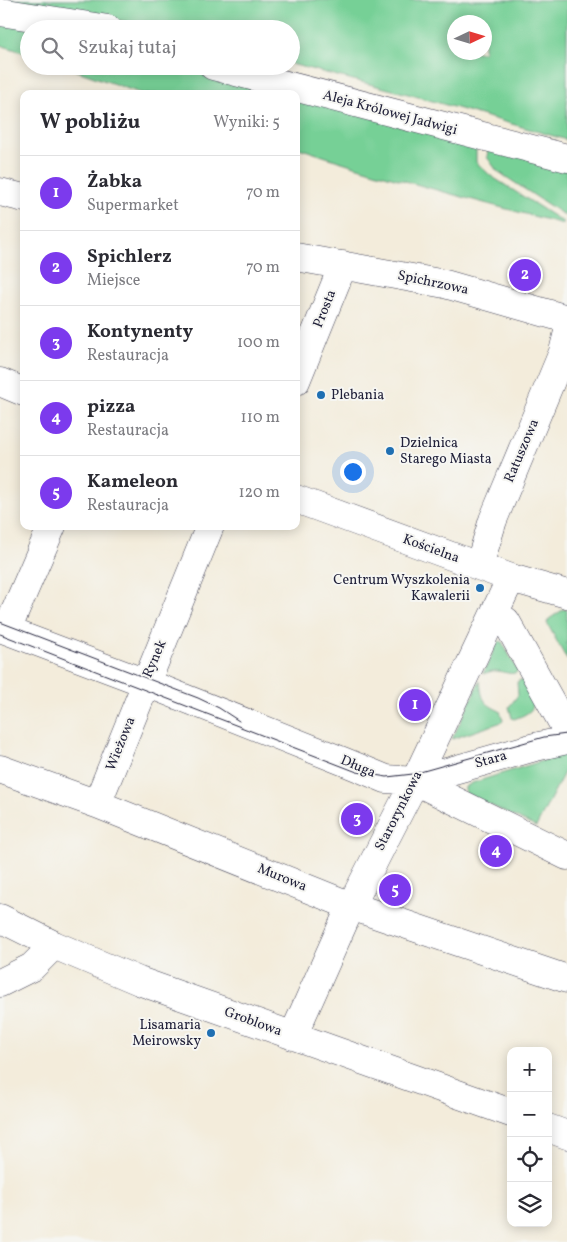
<!DOCTYPE html>
<html lang="pl">
<head>
<meta charset="utf-8">
<style>
  :root { --surface:#fff; --page:#f2f2f3; --text:#2b2b33; --muted:#7c7c81; --line:#e1e1e2; --accent:#7c3aed }
  body { margin:0; font-family:Vollkorn,serif; background:var(--page); color:var(--text) }
  .controls { position:absolute; right:15px; bottom:15px; display:grid; overflow:hidden; border-radius:10px; box-shadow:0 2px 12px #0003 }
  .controls button { width:45px; height:45px; display:grid; place-items:center; padding:0; border:0; border-bottom:1px solid var(--line); background:var(--surface); color:var(--text); font:25px sans-serif }
  .compass { position:absolute; left:447px; top:15px; width:45px; height:45px; border-radius:50%; background:var(--surface); box-shadow:0 2px 12px #0003; rotate:86deg }
  .you { position:absolute; left:352px; top:471px; width:18px; height:18px; margin:-12px; border:4px solid #fff; border-radius:50%; background:#1a73e8; box-shadow:0 0 0 8px #1a73e833 }
  .badge { display:grid; place-items:center; width:32px; height:32px; border-radius:50%; background:var(--accent); color:#fff; font-size:16px; font-weight:700 }
  .pin { position:absolute; translate:-50% -50%; border:2px solid #fff; box-shadow:0 1px 5px #0006 }
  .list { margin:0; padding:0; list-style:none }
  h2 { display:flex; justify-content:space-between; align-items:center; height:65px; margin:0; padding:0 20px; font-size:21px }
  h2 small { font-size:16px; font-weight:400; color:var(--muted) }
  .list li { display:grid; grid-template-columns:32px 1fr auto; gap:15px; align-items:center; box-sizing:border-box; height:75px; padding:0 20px; border-top:1px solid var(--line) }
  .list b { display:block; font-size:19px; white-space:nowrap }
  .list p { margin:0; font-size:16px; white-space:nowrap; color:var(--muted) }
  .list em { font-size:16px; font-style:normal; color:var(--muted) }
  .icon { flex:none; width:28px; height:28px; fill:none; stroke:currentColor; stroke-width:2; stroke-linecap:round; stroke-linejoin:round }
  .map { position:relative; flex:none; width:567px; height:1242px; overflow:hidden }
  .search { position:absolute; background:var(--surface); box-shadow:0 2px 12px #0003; left:20px; top:20px; width:280px; height:55px; display:flex; align-items:center; gap:12px; box-sizing:border-box; padding:0 18px; border-radius:28px; color:var(--muted); font-size:19px }
  .panel { position:absolute; background:var(--surface); box-shadow:0 2px 12px #0003; left:20px; top:90px; width:280px; height:440px; border-radius:10px }
  .map>svg:first-child { display:block }
  .green { fill:#76d096; stroke:#4c7968; fill-rule:evenodd }
  .lines { fill:none; stroke-linecap:round; stroke-linejoin:round }
  .minor-casing { stroke:#414053; stroke-width:29 }
  .minor { stroke:#fff; stroke-width:28 }
  .tram { stroke:#22223b; stroke-width:1 }
  .poi-dot { fill:#1f6fb2; stroke:#f6f6f2; stroke-width:2 }
  .labels { text-anchor:middle; dominant-baseline:central; stroke-width:4; stroke-linejoin:round; paint-order:stroke }
  .street-label { font-size:14px; fill:#22223b; stroke:#f6f6f2 }
  .poi-label { font-size:14px; fill:#22223b; stroke:#f6f6f2; text-anchor:start }
</style>
</head>
<body>
<div class="map">
<svg width="567" height="1242" viewBox="0 0 567 1242">
  <rect width="100%" height="100%" fill="#f6f6f2"/>
  <filter id="ink" filterUnits="userSpaceOnUse"><feTurbulence type="fractalNoise" baseFrequency=".02" numOctaves="2"/><feDisplacementMap in="SourceGraphic" scale="10" xChannelSelector="R" yChannelSelector="G"/><feConvolveMatrix kernelMatrix="1 2 1 2 8 2 1 2 1" color-interpolation-filters="sRGB"/></filter>
  <filter id="wash" filterUnits="userSpaceOnUse"><feTurbulence type="fractalNoise" baseFrequency=".0096" numOctaves="4" result="noise"/><feDisplacementMap in="SourceGraphic" scale="20" xChannelSelector="R" yChannelSelector="G"/><feGaussianBlur stdDeviation="1.12" result="paint"/><feColorMatrix in="noise" values="0 0 0 0 0 0 0 0 0 0 0 0 0 0 0 0 0 1.4 0 .05"/><feComposite in="paint" operator="in"/></filter>
  <g filter="url(#wash)">
    <rect width="100%" height="100%" fill="#f3ecdb"/>
    <path class="green" d="M 0,0 L 567,0 L 567,140 L 408,94 L 291,64 L 291,29 L 154,29 L 129,22 ZM 454,22 L 484,22 L 484,52 L 454,52 Z
      M 0,18 L 29,29 L 29,54 L 0,45 Z
      M 63,66 L 191,66 L 287,94 L 143,94 Z
      M 296,96 L 476,147 L 476,162 L 491,176 L 563,222 L 563,224 C 473,200 384,177 296,147 Z
      M 488,149 L 567,165 L 567,217 L 497,171 L 487,157 Z
      M 564,609 L 567,610 L 567,660 L 547,623 L 549,619 Z
      M 498,641 L 502,642 L 518,671 C 512,677 503,670 494,671 C 491,671 486,673 483,674 Z
      M 520,680 L 524,681 C 535,702 541,710 514,719 L 512,718 L 509,707 L 518,695 L 517,682 Z
      M 480,681 C 482,698 482,703 500,711 L 503,720 L 502,722 L 452,739 Z
      M 567,753 L 567,767 L 536,827 L 465,793 L 465,787 L 472,783 Z"/>
  </g>
  <g filter="url(#ink)">
    <g class="lines">
      <defs>
        <path id="minor" d="M 0,12 L 108,29
          M 213,66 L 567,158
          M 0,192 L 24,198
          M 296,257 L 445,284 L 567,319
          M 296,381 L 343,265
          M 0,382 L 24,392
          M 296,499 L 511,578 L 567,594
          M 479,566 L 493,520 L 563,352 L 567,336
          M 494,614 L 506,621 L 567,731
          M 0,628 L 159,688 L 345,762 L 386,779 L 415,781 L 567,856
          M 7,630 L 52,526
          M 0,769 L 97,804 L 351,906 L 567,979
          M 415,781 L 535,747 L 567,740
          M 97,804 L 210,526
          M 0,918 L 54,945 L 139,981 L 511,1113
          M 0,983 L 32,967 L 54,945
          M 293,1036 L 351,906 L 415,781 L 511,578
          M 548,1128 L 567,1135"/>
      </defs>
      <use href="#minor" class="minor-casing"/>
      <use href="#minor" class="minor"/>
      <path class="tram" d="M 0,622 L 198,698 L 219,708 L 239,721
        M 0,634 L 357,772 L 387,777 L 413,774 L 544,737 L 567,734"/>
    </g>
  </g>
  <g class="poi-dot">
    <circle cx="321" cy="395" r="5"/>
    <circle cx="390" cy="451" r="5"/>
    <circle cx="480" cy="588" r="5"/>
    <circle cx="211" cy="1033" r="5"/>
  </g>
  <g class="labels">
    <g class="street-label">
      <text transform="translate(390 113) rotate(15)">Aleja Królowej Jadwigi</text>
      <text transform="translate(433 283) rotate(12)">Spichrzowa</text>
      <text transform="translate(325 309) rotate(-68)">Prosta</text>
      <text transform="translate(522 451) rotate(-67)">Ratuszowa</text>
      <text transform="translate(431 549) rotate(20)">Kościelna</text>
      <text transform="translate(155 659) rotate(-67)">Rynek</text>
      <text transform="translate(121 744) rotate(-68)">Wieżowa</text>
      <text transform="translate(491 760) rotate(-16)">Stara</text>
      <text transform="translate(358 767) rotate(23)">Długa</text>
      <text transform="translate(399 811) rotate(-63)">Starorynkowa</text>
      <text transform="translate(282 878) rotate(22)">Murowa</text>
      <text transform="translate(253 1022) rotate(20)">Groblowa</text>
    </g>
    <g class="poi-label">
      <text x="331" y="395">Plebania</text>
      <text x="400" y="443">Dzielnica<tspan x="400" dy="16">Starego Miasta</tspan></text>
      <text x="470" y="580" text-anchor="end">Centrum Wyszkolenia<tspan x="470" dy="16">Kawalerii</tspan></text>
      <text x="201" y="1025" text-anchor="end">Lisamaria<tspan x="201" dy="16">Meirowsky</tspan></text>
    </g>
  </g>
</svg>
<div class="controls">
<button>+</button>
<button>−</button>
<button><svg class="icon" aria-label="locate" viewBox="0 0 24 24"><circle cx="12" cy="12" r="6"/><path d="M12 2v4M12 18v4M2 12h4M18 12h4"/></svg></button>
<button><svg class="icon" aria-label="layers" viewBox="0 0 24 24"><path d="M12 4l9 5-9 5-9-5zM3 14l9 5 9-5"/></svg></button>
</div>
<svg class="compass" viewBox="-18 -18 36 36"><path d="M0-13l5 13h-10z" fill="#e53935"/><path d="M0 13l5-13h-10z" fill="#7c7c81"/></svg>
<div class="you"></div>
<div class="pin badge" style="left:415px;top:705px">1</div>
<div class="pin badge" style="left:525px;top:275px">2</div>
<div class="pin badge" style="left:357px;top:819px">3</div>
<div class="pin badge" style="left:496px;top:851px">4</div>
<div class="pin badge" style="left:395px;top:890px">5</div>
<div class="search"><svg class="icon" aria-label="search" viewBox="0 0 24 24"><circle cx="10" cy="10" r="6"/><path d="M15 15l6 6"/></svg>Szukaj tutaj</div>
<section class="panel">
<h2>W pobliżu<small>Wyniki: 5</small></h2>
<ul class="list">
<li><span class="badge">1</span><div><b>Żabka</b><p>Supermarket</p></div><em>70 m</em></li>
<li><span class="badge">2</span><div><b>Spichlerz</b><p>Miejsce</p></div><em>70 m</em></li>
<li><span class="badge">3</span><div><b>Kontynenty</b><p>Restauracja</p></div><em>100 m</em></li>
<li><span class="badge">4</span><div><b>pizza</b><p>Restauracja</p></div><em>110 m</em></li>
<li><span class="badge">5</span><div><b>Kameleon</b><p>Restauracja</p></div><em>120 m</em></li>
</ul>
</section>
</div>
</body>
</html>
